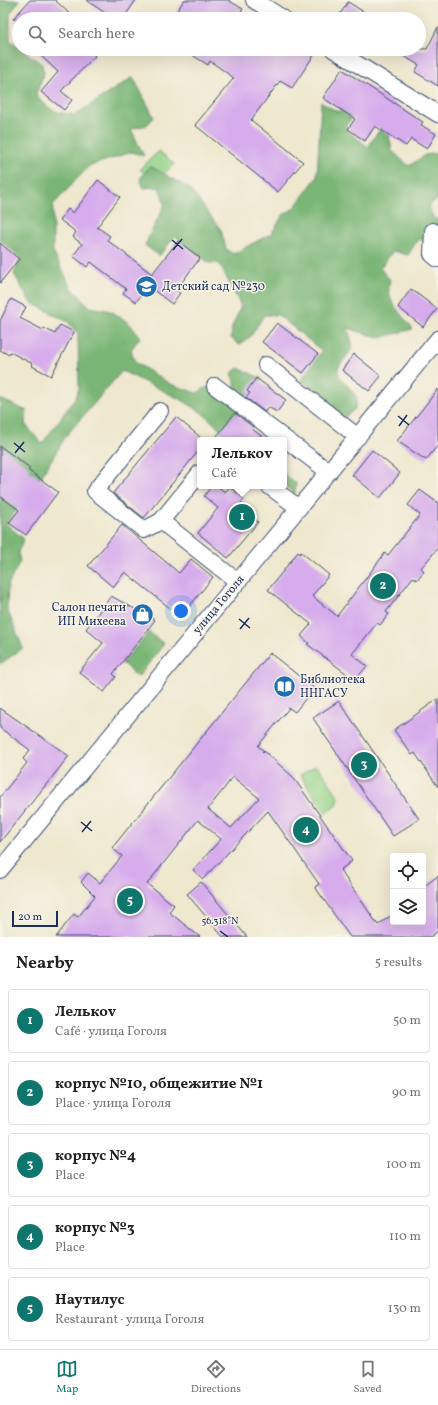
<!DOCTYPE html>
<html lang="en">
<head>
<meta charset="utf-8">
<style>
  :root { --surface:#fff; --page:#f6f6f6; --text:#222; --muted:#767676; --line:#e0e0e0; --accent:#0f766e }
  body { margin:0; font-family:Vollkorn,serif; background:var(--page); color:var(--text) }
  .controls { position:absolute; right:12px; bottom:12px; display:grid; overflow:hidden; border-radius:4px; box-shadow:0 4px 16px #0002 }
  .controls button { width:36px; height:36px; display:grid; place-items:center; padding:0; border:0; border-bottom:1px solid var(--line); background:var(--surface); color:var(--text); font:20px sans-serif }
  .scale { position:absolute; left:12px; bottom:10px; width:46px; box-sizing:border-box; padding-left:4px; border:2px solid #1b2f5e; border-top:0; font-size:11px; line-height:14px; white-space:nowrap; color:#1b2f5e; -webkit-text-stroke:3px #f7f3e8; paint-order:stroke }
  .you { position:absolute; left:181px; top:611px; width:14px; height:14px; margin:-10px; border:3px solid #fff; border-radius:50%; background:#1a73e8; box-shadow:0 0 0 6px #1a73e833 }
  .badge { display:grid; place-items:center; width:26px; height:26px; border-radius:50%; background:var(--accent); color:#fff; font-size:13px; font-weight:700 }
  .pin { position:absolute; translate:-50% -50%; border:2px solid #fff; box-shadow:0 1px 4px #0006 }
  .popup { position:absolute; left:197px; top:437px; width:90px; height:52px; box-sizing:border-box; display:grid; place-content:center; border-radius:4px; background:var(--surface); filter:drop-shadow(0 1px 3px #0005); font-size:13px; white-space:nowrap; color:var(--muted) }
  .popup b { font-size:15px; color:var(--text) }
  .popup::after { content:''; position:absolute; left:50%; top:100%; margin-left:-8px; border:8px solid transparent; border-top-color:var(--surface) }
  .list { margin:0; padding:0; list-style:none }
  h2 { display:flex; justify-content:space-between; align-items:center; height:52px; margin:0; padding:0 16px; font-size:17px }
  h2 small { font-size:13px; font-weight:400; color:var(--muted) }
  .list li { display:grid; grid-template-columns:26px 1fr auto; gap:12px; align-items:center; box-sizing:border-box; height:64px; margin:0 8px 8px; padding:0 8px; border:1px solid var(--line); border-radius:4px }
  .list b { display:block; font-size:15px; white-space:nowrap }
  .list p { margin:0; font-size:13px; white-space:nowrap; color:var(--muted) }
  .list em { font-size:13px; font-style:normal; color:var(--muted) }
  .icon { flex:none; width:22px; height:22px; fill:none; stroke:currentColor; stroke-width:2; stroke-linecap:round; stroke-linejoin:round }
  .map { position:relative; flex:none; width:438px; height:937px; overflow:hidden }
  .search { position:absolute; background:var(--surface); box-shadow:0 4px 16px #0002; left:12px; right:12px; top:12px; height:44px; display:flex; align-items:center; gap:10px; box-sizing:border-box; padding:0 14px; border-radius:22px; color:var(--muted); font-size:15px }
  .sheet { height:412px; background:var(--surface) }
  nav { display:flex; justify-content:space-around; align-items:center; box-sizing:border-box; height:56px; border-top:1px solid var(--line); background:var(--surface); font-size:11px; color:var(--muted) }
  nav a { display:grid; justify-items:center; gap:2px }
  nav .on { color:var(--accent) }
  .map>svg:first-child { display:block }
  .green { fill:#99d58a; stroke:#5a8274 }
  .forest { fill:#7ab676; stroke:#4a726a }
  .building { fill:#d6acec; fill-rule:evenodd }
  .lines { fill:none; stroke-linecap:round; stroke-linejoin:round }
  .minor-casing { stroke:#3b4b6f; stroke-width:18 }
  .minor { stroke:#fff; stroke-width:16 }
  .ticks { fill:none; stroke:#1b2f5e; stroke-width:1.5 }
  .labels { text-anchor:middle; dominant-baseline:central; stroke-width:3; stroke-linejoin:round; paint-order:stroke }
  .poi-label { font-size:12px; fill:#1b2f5e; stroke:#f7f3e8; text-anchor:start }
  .street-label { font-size:12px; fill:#1b2f5e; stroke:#f7f3e8 }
  .ticks-label { font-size:10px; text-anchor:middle; fill:#1b2f5e; stroke:#f7f3e8; stroke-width:3; stroke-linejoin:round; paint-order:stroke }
</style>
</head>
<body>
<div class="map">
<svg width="438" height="937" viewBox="0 0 438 937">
  <rect width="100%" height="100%" fill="#f7f3e8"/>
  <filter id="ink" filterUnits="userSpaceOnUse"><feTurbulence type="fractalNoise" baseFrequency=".025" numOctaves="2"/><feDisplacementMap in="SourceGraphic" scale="8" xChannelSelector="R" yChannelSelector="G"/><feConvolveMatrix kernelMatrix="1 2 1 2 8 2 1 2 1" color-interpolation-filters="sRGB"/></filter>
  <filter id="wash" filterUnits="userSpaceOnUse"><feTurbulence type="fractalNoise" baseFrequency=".012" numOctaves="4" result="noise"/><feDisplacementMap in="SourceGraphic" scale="16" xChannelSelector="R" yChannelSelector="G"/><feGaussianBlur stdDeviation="0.9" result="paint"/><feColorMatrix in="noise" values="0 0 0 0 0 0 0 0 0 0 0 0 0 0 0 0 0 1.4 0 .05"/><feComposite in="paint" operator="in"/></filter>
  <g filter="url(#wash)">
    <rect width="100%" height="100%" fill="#efe8cf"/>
    <path class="green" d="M 159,151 L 174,164 L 154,184 L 140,169 Z
      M 315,766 L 319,768 L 339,797 L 337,805 L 326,813 L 300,775 Z"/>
    <path class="forest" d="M 0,0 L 20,0 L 10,14 L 10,41 L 42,64 L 44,73 L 36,94 C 49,111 54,112 75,115 L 133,77 L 154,117 L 147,125 L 131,129 L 144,156 L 132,152 L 89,166 L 53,205 L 53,252 L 71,287 L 90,307 L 111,311 L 129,323 L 140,337 L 131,350 L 135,362 L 170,384 L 197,393 L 207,387 L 226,394 L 236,385 L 231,374 L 238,368 L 261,378 L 255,392 L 257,398 L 241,405 L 231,428 L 233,440 L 201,412 L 180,399 L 122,371 L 66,436 L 41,477 L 6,524 L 24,539 L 18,552 L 20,561 L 8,585 L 7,609 L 23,648 L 0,664 L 0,399 L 27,411 L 25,424 L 42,444 L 76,397 L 79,388 L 78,334 L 68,322 L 30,302 L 14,274 L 21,258 L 0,240 Z
      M 347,100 L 360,103 L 345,129 L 368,147 L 386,120 L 392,151 L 409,166 L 425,155 L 438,153 L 438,199 L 428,206 L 434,219 L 438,219 L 438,254 L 419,238 L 408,255 L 393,251 L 380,268 L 390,280 C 384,299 402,315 413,329 L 379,338 L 348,328 L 353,348 L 338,368 L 339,376 L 357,397 L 355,409 L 342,419 L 327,398 L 301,380 L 322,351 L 278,315 L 264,315 L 251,336 L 239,345 L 231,338 L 232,327 L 241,306 L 219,263 L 209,263 L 175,236 L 159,256 L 145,245 L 165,204 L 159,187 L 144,188 L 140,179 L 150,166 L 189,188 L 221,230 L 226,249 L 233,254 L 272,233 L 283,215 L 294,208 L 317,177 L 321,102 L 338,112 Z
      M 284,474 L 296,483 L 295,494 L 284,485 Z
      M 149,632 L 164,644 L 138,677 L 122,663 Z"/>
    <g id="blocks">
      <path class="building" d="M 30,0 L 55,0 L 75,19 L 13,19 Z
        M 86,0 L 136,0 L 123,19 L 114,19 Z
        M 184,0 L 228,0 L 243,9 L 237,19 L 172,19 Z
        M 348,2 L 375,19 L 337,19 Z
        M 438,27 L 438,86 L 415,72 L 419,65 L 391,49 L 427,49 Z
        M 34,49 L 87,49 L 95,56 L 61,91 L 72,100 L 64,110 L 41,92 L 58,72 Z
        M 183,49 L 305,49 L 314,55 L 292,88 L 280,81 L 251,120 L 303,162 L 278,192 L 195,125 L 234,78 L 210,61 L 208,65 Z
        M 342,69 L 423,122 L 421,125 L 436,134 L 427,149 L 411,139 L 406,146 L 375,126 L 365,141 L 348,129 L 355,119 L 323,98 Z
        M 98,180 L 120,197 L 97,227 L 110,236 L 107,240 L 152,274 L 178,241 L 200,258 L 176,290 L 180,293 L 172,304 L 148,286 L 136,302 L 123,293 L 126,289 L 91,262 L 87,267 L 73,256 L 82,244 L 73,237 L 76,232 L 60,220 L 68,209 L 73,213 Z
        M 0,243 L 19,259 L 0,283 Z
        M 411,289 L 437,309 L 423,327 L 398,307 Z
        M 11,299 L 26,307 L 20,318 L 43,330 L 44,328 L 55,334 L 60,325 L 74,332 L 51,376 L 32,366 L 33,364 L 10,352 L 9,355 L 0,350 L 0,321 Z
        M 277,323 L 318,354 L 303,373 L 262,342 Z
        M 354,354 L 381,376 L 369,391 L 342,370 Z
        M 256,378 L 286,400 L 277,412 L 268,407 L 265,412 L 246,398 L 250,393 L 247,391 Z
        M 438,389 L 438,445 L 426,460 L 397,441 Z
        M 235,413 L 253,427 L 252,429 L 267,440 L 214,440 Z
        M 176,417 L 200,437 L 200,449 L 144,518 L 113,493 Z
        M 0,446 L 30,468 L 28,470 L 58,492 L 26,535 L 9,523 L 19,510 L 0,496 Z
        M 372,450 L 400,473 L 380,498 L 352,475 Z
        M 212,486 L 217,486 L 225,492 L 230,487 L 244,499 L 239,506 L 258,522 L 228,558 L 198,533 L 218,508 L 204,496 Z
        M 420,490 L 438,503 L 438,548 L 421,568 L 424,571 L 417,580 L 413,577 L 386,612 L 389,614 L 380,625 L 377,623 L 352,654 L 367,666 L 355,680 L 307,644 L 309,643 L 301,636 L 311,624 L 268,590 L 298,552 L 300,554 L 301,552 L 329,575 L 312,596 L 337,616 L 385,553 L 388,555 L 420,515 L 408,505 Z
        M 122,525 L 179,573 L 191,559 L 213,577 L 181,617 L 125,572 L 113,587 L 88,566 Z
        M 111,596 L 155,620 L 113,674 L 116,677 L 104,692 L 79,672 L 103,643 L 86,629 Z
        M 270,653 L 314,688 L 295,712 L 289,708 L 258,746 L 264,751 L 262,752 L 264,751 L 293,777 L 352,861 L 340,870 L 378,925 L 393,914 L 393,922 L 423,922 L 423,887 L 438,876 L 438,931 L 430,937 L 350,937 L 315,887 L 319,884 L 268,811 L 203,879 L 193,870 L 221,839 L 198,820 L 147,884 L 174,905 L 169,912 L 200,937 L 56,937 L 74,914 L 78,917 L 95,896 L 81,882 L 88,873 L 100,883 L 122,856 L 112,848 ZM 233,777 L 259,798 L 231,828 L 208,809 Z
        M 438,699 L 438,787 L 415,753 L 412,755 L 394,730 Z
        M 339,701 L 419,819 L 393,836 L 313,718 Z
        M 0,708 L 69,756 L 0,842 L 0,797 L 27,763 L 23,759 L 30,750 L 0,728 Z
        M 201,882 L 247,937 L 223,937 L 187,894 Z"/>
    </g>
  </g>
  <g filter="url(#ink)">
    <use href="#blocks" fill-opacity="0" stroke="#3b4b6f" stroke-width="1"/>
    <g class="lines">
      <defs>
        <path id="minor" d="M 254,0 L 284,19
          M 333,49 L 438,114
          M 433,231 L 432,254 L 438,259
          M 266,365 L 358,437
          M 215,386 L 329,472
          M 160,411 L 95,491 L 144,530 L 161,521
          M 200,473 L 161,521 L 238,582
          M 269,486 L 299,508
          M 0,870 L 438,339"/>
      </defs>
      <use href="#minor" class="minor-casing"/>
      <use href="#minor" class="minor"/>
    </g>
  </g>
  <path class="ticks" d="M 172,240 L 183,249M 173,250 L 182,239M 398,416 L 409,425M 399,426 L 407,415M 14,443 L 25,452M 15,453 L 24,442M 239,619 L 250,628M 240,629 L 249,618M 81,822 L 92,831M 82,832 L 91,821M 220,931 L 228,937"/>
  <defs>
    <symbol id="school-disc" viewBox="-11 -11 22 22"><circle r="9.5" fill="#1f6fb2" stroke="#f7f3e8"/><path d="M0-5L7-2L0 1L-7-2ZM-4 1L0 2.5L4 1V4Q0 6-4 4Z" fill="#fff"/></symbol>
    <symbol id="shop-disc" viewBox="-11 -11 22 22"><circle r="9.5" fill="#1f6fb2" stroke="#f7f3e8"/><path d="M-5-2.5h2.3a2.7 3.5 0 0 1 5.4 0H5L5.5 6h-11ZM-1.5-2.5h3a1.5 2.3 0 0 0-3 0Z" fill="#fff"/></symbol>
    <symbol id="library-disc" viewBox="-11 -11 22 22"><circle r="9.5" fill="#1f6fb2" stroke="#f7f3e8"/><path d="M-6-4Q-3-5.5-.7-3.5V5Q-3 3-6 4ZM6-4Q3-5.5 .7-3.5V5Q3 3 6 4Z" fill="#fff"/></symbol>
  </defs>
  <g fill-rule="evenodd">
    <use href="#school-disc" x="134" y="274" width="25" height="25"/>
    <use href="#shop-disc" x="130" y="602" width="25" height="25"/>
    <use href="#library-disc" x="272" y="674" width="25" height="25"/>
  </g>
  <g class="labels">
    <g class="poi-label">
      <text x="162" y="287">Детский сад №230</text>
      <text x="126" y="608" text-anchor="end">Салон печати<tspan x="126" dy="14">ИП Михеева</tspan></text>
      <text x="300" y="680">Библиотека<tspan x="300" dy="14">ННГАСУ</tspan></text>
    </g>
    <g class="street-label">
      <text transform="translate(219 605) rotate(-50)">улица Гоголя</text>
    </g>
  </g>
  <g class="ticks-label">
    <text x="220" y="924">56.318°N</text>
  </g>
</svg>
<div class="controls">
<button><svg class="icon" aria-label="locate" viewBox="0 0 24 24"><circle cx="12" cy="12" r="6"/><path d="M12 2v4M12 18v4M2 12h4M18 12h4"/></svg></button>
<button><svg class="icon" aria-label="layers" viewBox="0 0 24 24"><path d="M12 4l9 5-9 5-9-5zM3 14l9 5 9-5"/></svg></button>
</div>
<div class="scale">20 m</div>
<div class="you"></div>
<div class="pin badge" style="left:242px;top:517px">1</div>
<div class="popup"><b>Лелькоv</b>Café</div>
<div class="pin badge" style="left:383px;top:586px">2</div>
<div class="pin badge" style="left:364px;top:765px">3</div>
<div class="pin badge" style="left:306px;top:830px">4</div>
<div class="pin badge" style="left:130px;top:901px">5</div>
<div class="search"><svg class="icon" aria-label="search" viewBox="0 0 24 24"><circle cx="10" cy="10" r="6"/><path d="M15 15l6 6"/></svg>Search here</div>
</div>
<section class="sheet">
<h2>Nearby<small>5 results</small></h2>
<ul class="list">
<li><span class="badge">1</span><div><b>Лелькоv</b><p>Café · улица Гоголя</p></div><em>50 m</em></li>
<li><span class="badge">2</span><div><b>корпус №10, общежитие №1</b><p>Place · улица Гоголя</p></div><em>90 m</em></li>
<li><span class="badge">3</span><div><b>корпус №4</b><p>Place</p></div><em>100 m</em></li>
<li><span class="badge">4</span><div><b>корпус №3</b><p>Place</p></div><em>110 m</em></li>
<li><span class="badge">5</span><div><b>Наутилус</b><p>Restaurant · улица Гоголя</p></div><em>130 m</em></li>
</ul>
</section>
<nav>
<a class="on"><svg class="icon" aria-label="map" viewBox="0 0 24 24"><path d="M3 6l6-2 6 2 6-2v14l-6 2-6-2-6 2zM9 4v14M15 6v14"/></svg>Map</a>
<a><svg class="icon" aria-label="directions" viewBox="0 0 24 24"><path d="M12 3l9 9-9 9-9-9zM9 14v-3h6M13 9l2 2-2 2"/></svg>Directions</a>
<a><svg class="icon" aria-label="saved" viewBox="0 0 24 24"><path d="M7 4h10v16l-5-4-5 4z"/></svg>Saved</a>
</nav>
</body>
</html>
